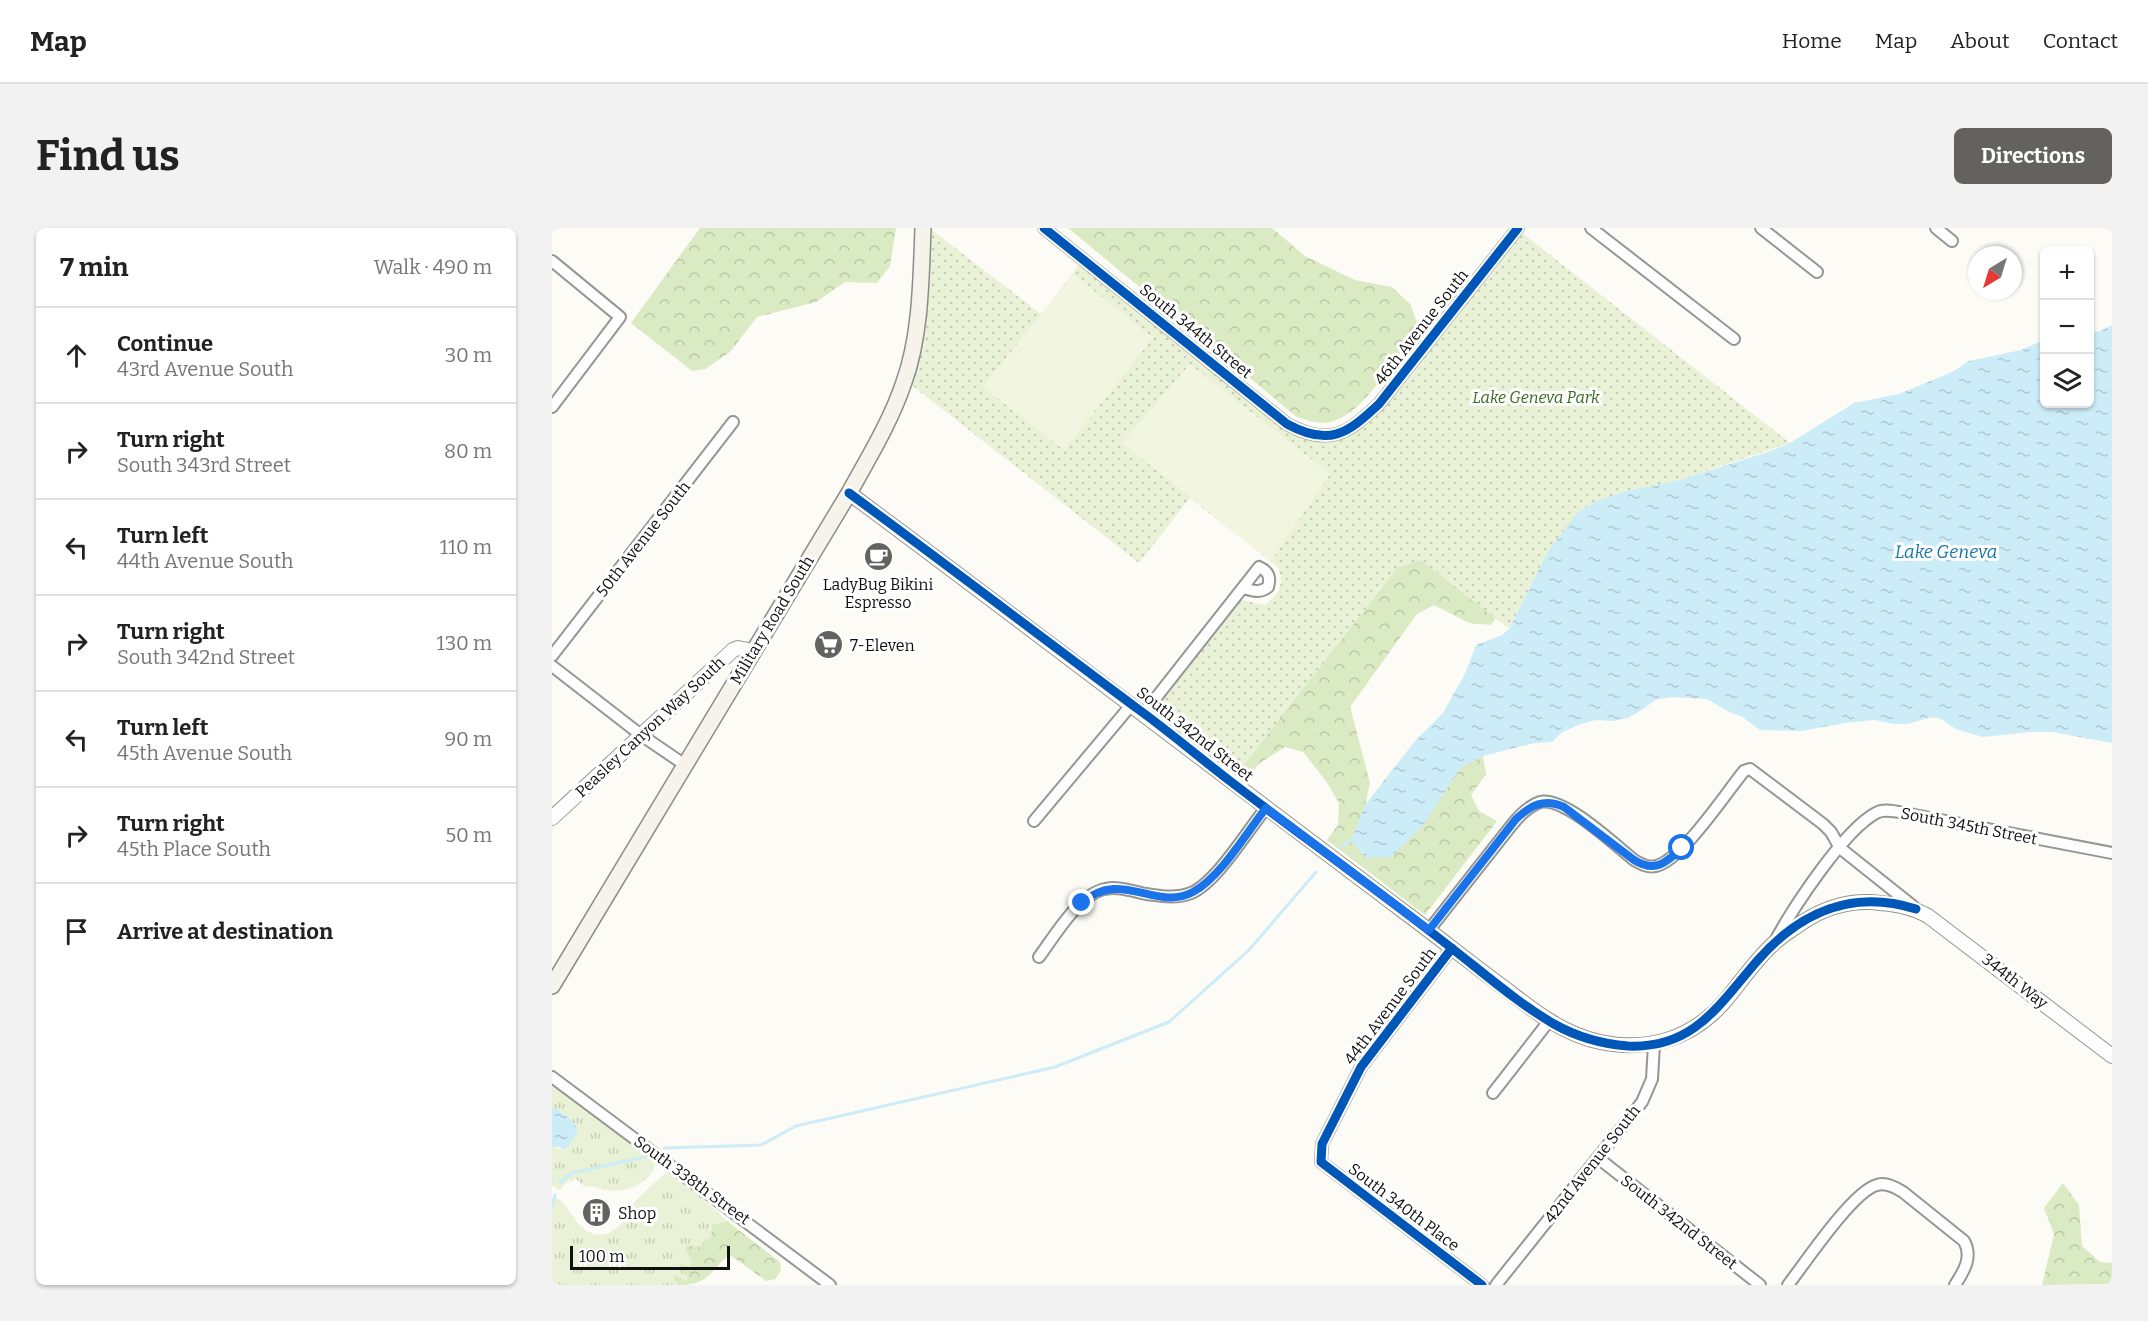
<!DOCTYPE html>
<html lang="en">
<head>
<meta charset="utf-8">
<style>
  :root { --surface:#fff; --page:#f2f2f2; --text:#222; --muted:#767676; --line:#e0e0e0; --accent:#636260 }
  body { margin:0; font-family:Bitter,serif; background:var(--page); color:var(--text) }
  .controls { position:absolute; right:18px; top:18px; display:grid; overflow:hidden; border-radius:9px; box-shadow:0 2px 4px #0004 }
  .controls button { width:54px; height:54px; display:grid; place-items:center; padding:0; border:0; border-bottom:2px solid var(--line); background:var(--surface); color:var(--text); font:30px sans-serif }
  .compass { position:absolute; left:1416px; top:18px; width:54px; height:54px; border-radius:50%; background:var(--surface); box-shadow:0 2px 4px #0004; rotate:218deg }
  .scale { position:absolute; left:18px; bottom:15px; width:160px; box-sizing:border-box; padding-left:6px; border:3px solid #101010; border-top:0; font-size:16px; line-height:21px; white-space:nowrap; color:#101010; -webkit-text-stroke:4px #fff; paint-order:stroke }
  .stop { position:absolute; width:18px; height:18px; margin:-14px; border:4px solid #1a73e8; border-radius:50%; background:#fff }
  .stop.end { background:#1a73e8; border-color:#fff; box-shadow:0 2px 6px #0008 }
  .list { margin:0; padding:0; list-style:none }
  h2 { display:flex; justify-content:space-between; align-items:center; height:78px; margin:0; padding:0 24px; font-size:26px }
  h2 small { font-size:20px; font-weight:400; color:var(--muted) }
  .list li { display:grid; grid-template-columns:39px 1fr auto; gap:18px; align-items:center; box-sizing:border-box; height:96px; padding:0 24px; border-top:2px solid var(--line) }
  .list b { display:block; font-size:22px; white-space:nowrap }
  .list p { margin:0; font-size:20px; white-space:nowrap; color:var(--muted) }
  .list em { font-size:20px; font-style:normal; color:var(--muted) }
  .icon { flex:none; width:33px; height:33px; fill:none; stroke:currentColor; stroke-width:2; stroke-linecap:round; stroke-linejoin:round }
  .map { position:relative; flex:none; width:1560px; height:1057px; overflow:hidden; border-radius:9px }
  header { display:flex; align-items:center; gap:36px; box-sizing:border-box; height:84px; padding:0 30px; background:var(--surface); border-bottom:2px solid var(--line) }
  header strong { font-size:28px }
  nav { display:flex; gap:33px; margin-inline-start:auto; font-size:21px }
  .intro { display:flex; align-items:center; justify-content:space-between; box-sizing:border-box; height:144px; padding:0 36px }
  h1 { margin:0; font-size:42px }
  .button { padding:15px 27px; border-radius:9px; background:var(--accent); color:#fff; font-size:21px; font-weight:700 }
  main { display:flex; gap:36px; padding:0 36px }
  aside { flex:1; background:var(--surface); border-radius:9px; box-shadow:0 2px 4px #0004 }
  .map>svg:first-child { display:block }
  .grass { fill:url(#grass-tufts) }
  .forest { fill:url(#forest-crowns) }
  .park { fill:url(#park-dots) }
  .pitch { fill:#f2f6e0 }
  .water { fill:url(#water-ripples) }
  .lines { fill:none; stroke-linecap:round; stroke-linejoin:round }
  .stream { stroke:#ccecf7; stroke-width:3 }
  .minor-casing { stroke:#969694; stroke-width:14 }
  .tertiary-casing { stroke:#969694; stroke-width:16 }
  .secondary-casing { stroke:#8d8c8a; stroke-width:18 }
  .minor { stroke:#fffefe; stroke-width:10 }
  .tertiary { stroke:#fffefe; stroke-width:14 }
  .secondary { stroke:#f6f3eb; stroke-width:15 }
  .cycleway-casing { stroke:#fff; stroke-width:13 }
  .cycleway { stroke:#0057b8; stroke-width:9 }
  .route { stroke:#1a73e8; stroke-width:8 }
  .labels { text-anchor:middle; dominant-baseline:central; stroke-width:6; stroke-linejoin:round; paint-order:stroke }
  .street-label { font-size:16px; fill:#101010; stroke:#fff }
  .park-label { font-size:16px; font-style:italic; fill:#366a1e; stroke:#fff }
  .poi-label { font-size:16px; fill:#101010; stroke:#fff; text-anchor:start }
  .water-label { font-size:18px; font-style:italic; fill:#1676a6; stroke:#fff }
</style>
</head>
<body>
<header>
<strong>Map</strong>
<nav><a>Home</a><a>Map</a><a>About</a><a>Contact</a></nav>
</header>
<div class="intro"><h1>Find us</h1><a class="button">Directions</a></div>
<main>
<aside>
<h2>7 min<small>Walk · 490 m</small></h2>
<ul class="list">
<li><svg class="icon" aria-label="ahead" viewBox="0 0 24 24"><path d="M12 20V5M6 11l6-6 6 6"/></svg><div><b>Continue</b><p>43rd Avenue South</p></div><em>30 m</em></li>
<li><svg class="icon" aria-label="right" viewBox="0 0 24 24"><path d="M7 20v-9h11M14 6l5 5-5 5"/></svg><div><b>Turn right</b><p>South 343rd Street</p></div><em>80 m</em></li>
<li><svg class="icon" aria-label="left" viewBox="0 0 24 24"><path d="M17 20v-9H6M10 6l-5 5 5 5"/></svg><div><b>Turn left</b><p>44th Avenue South</p></div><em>110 m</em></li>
<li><svg class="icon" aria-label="right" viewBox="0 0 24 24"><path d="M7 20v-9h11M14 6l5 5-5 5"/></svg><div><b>Turn right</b><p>South 342nd Street</p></div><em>130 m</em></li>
<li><svg class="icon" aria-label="left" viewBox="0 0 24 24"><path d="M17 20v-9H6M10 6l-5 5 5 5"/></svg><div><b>Turn left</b><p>45th Avenue South</p></div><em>90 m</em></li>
<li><svg class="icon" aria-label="right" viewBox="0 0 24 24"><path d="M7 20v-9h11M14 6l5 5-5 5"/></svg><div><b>Turn right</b><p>45th Place South</p></div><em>50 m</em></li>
<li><svg class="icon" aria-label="arrive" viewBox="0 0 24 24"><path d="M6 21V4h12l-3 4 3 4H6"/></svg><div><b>Arrive at destination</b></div></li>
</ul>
</aside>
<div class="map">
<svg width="1560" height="1057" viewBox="0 0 1560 1057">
  <defs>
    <pattern id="grass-tufts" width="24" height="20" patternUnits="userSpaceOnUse" patternTransform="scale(1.5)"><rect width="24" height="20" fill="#e9f2d6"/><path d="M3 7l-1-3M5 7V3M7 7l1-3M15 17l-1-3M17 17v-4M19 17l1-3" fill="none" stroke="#c7ceb7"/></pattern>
    <pattern id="forest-crowns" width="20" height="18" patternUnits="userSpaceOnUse" patternTransform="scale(1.5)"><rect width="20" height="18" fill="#daeac3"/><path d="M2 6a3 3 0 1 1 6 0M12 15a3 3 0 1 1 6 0" fill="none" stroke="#bac8a6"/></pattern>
    <pattern id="park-dots" width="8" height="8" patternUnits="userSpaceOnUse" patternTransform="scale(1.5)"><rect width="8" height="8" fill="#e9f2d6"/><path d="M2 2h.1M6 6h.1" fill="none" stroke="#c7ceb7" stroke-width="1.8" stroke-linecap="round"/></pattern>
    <pattern id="water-ripples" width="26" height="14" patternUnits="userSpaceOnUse" patternTransform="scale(1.5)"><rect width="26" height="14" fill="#ccecf7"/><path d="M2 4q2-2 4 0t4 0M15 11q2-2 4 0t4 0" fill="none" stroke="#aec9d3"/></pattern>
  </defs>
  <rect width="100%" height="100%" fill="#fcfbf6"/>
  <path class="grass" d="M 0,856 L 103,935 C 103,942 99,946 94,951 C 82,962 68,964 52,962 C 45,960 42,957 33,959 L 23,950 L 19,954 L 17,952 L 8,962 L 0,958 L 0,919 L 12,922 C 21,912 23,909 23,896 L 9,884 L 0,879 Z
    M 117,945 L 142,963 L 175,993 L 160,997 L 159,1010 L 148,1019 L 140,1018 L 134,1023 L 140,1034 L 134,1053 L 122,1051 L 127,1057 L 0,1057 L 0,969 C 12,971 16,982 23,991 C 38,1013 60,1012 75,988 C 77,984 78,979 81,976 C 90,965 102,956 112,946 Z"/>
  <path class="forest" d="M 148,0 L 344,0 L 338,38 L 325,55 L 293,54 L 264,74 L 205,89 L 178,124 L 153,141 L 140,143 L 79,95 Z
    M 516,0 L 720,0 L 753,28 L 803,52 L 840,59 L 859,77 L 866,99 C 847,126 813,183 782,193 C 770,197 757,193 745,189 Z
    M 869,332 L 956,373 L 939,397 L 917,395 L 882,377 L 865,386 L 798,479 L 818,555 L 813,578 L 901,550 L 909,539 L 931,528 L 934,546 L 919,567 L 927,583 L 945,593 L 873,687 L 775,612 L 786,597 L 787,575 L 774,553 L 751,524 L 733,519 L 708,535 L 691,553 L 616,493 L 770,436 L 846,339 Z
    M 1511,955 L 1527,977 L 1530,1018 L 1548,1034 L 1560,1035 L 1560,1056 L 1490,1057 L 1502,1006 L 1492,980 Z
    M 175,993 L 228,1034 L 229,1043 L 223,1051 L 214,1053 L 178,1027 C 157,1041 160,1057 127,1057 L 121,1050 L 123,1047 L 133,1053 L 136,1050 L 127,1039 L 130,1036 L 137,1039 L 140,1034 L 134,1023 L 134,1017 L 148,1019 L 151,1013 L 159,1010 L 160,997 Z"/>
  <path class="park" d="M 377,0 L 489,86 L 531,32 L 735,196 L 774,209 L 813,189 L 965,1 L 1238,215 L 1124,253 L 1078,262 L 1044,273 L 996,323 L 957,401 L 869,332 L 846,339 L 682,550 L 612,495 L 607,485 L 606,473 L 686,371 L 713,377 C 727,365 733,357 726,339 L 638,270 L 587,335 L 353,152 Z"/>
  <path class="pitch" d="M 521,46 L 601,110 L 512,222 L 431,159 Z
    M 638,136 L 778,246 L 719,333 L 570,215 Z"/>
  <path class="water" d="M 1560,97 L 1560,515 L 1501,504 L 1478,504 L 1431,509 L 1404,501 L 1389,491 L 1379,489 L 1356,496 L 1343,496 L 1322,492 L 1293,495 L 1250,503 L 1208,502 L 1189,488 L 1177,484 L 1155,471 L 1119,469 L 1103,472 L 1093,480 L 1076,490 L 1060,493 L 1044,492 L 1026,497 L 1009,505 L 1000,514 L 983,515 L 950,523 L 931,528 L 909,539 L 870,599 L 839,629 L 814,630 L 799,612 L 813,577 L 863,513 L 891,485 L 913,446 L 924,417 L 950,407 L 957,401 L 996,323 L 1025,285 L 1044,273 L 1078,262 L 1124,253 L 1216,224 L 1238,215 L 1302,175 L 1347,166 L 1400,144 L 1417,133 L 1469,122 L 1492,112 L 1492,176 L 1538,176 L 1538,105 L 1548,103 Z
    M 0,879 C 11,885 22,891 26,903 L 16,919 L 12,922 L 7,919 L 0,919 Z"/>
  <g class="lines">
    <path class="stream" d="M 790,619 L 799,612
      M 112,920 L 209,917 L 244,898 L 503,839 L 617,794 L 697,722 L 764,644
      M 8,955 L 20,945 L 92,929
      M 0,978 L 3,967"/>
    <defs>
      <path id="minor" d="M 492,0 L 735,196 C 777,219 795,206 827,176 L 966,0
        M 1039,0 L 1182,111
        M 1209,0 L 1265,44
        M 1384,0 L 1400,13
        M 0,33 L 68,89 L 0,179
        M 0,428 L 181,194
        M 0,438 L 89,507 L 133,537
        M 592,485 L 707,339 C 716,343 719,349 716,359 C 707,366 700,362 691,360
        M 482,593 L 580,476
        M 877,702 L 959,598 C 966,589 976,578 988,574 C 1012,568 1063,617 1082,632 C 1089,636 1096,640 1104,638 C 1130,632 1174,565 1192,543 L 1198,541 L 1271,596 L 1279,604 L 1288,620 L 1362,679
        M 1223,713 C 1241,680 1292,602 1324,585 C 1331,581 1340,583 1347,584 L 1560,625
        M 900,720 L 809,839 L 770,916 L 769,934 L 930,1057
        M 487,729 C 502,709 527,666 553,661 C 566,658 580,663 594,666 C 609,668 624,671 639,665 C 664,655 696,602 714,580
        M 0,849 L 278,1057
        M 941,865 L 997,793
        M 1046,930 L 1208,1057
        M 944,1057 L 1090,874 L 1100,851 L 1102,816
        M 1236,1057 C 1253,1035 1301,963 1325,957 C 1334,954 1343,959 1351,964 L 1412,1013 C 1421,1029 1412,1043 1403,1057"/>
      <path id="tertiary" d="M 297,265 C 483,403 666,544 851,683 C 885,708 917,734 951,759 C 981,782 1010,806 1048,814 C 1096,824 1140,811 1173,773 C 1188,755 1202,734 1219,718 C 1229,708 1240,702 1251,694 C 1272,680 1294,673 1319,674 C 1341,676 1358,678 1376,688 L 1560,828
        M 0,590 L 181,422 L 186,420 L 201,423"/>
      <path id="secondary" d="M 0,758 L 297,265 C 317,229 339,193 352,154 C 369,107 369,50 371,0"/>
    </defs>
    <use href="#minor" class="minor-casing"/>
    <use href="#tertiary" class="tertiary-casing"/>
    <use href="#secondary" class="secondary-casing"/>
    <use href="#minor" class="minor"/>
    <use href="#tertiary" class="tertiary"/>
    <use href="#secondary" class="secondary"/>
    <defs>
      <path id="cycleway" d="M 492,0 L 735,196 C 777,219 795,206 827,176 L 966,0
        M 297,265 C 395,337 492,411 590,484 C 620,506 648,530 678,553 C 717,583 758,613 798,643 C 833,669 868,695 902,722 C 934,747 966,775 1002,796 C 1025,809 1050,816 1076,818 C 1143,821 1168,775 1206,732 C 1248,684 1301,661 1364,681
        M 900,720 L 809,839 L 770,916 L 769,934 L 930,1057"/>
    </defs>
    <use href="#cycleway" class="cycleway-casing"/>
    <use href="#cycleway" class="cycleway"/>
  </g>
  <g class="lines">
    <path class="route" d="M 530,675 C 569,640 603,684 641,664 C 668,650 695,604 714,580 L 877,702 L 964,591 C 979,577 992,570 1012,579 L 1082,632 C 1103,645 1114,635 1130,620"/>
  </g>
  <defs>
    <symbol id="cafe-disc" viewBox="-11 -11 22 22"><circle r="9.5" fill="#636260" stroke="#fff"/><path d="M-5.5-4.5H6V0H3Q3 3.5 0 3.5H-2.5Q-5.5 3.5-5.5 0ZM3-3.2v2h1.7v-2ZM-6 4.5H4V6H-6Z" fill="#fff"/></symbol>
    <symbol id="supermarket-disc" viewBox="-11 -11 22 22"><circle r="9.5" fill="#636260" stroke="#fff"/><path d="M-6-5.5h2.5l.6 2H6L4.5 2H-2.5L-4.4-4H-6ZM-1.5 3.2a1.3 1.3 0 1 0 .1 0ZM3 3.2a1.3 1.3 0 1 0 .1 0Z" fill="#fff"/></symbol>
    <symbol id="building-disc" viewBox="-11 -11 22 22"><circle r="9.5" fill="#636260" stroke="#fff"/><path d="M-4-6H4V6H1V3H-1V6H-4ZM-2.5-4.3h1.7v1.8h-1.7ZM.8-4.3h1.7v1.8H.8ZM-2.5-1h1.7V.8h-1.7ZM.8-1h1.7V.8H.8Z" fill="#fff"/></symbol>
  </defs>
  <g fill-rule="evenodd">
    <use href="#cafe-disc" x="310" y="312" width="33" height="33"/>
    <use href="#supermarket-disc" x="260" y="400" width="33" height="33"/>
    <use href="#building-disc" x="28" y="968" width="33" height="33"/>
  </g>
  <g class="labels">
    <g class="street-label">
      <text transform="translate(869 99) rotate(-52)">46th Avenue South</text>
      <text transform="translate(644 103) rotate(39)">South 344th Street</text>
      <text transform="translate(91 311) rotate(-52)">50th Avenue South</text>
      <text transform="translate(220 392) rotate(-59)">Military Road South</text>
      <text transform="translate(98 499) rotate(-43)">Peasley Canyon Way South</text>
      <text transform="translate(643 506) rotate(38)">South 342nd Street</text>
      <text transform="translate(1417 598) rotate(11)">South 345th Street</text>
      <text transform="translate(1463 753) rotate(38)">344th Way</text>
      <text transform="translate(838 778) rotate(-53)">44th Avenue South</text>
      <text transform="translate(1040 936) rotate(-52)">42nd Avenue South</text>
      <text transform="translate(140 952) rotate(36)">South 338th Street</text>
      <text transform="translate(852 979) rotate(37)">South 340th Place</text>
      <text transform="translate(1127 994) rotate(38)">South 342nd Street</text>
    </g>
    <g class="park-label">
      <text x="984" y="169">Lake Geneva Park</text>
    </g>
    <g class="poi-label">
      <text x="326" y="356" text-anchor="middle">LadyBug Bikini<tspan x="326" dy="18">Espresso</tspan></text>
      <text x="298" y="417">7-Eleven</text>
      <text x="66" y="985">Shop</text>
    </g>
    <g class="water-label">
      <text x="1394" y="324">Lake Geneva</text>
    </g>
  </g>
</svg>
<div class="controls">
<button>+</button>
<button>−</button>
<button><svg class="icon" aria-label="layers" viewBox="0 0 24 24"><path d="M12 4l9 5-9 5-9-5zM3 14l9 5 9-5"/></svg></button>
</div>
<svg class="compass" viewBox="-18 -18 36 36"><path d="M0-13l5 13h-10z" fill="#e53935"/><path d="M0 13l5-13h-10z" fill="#767676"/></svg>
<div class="scale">100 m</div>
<div class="stop" style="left:1130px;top:620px"></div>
<div class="stop end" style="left:530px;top:675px"></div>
</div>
</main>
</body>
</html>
